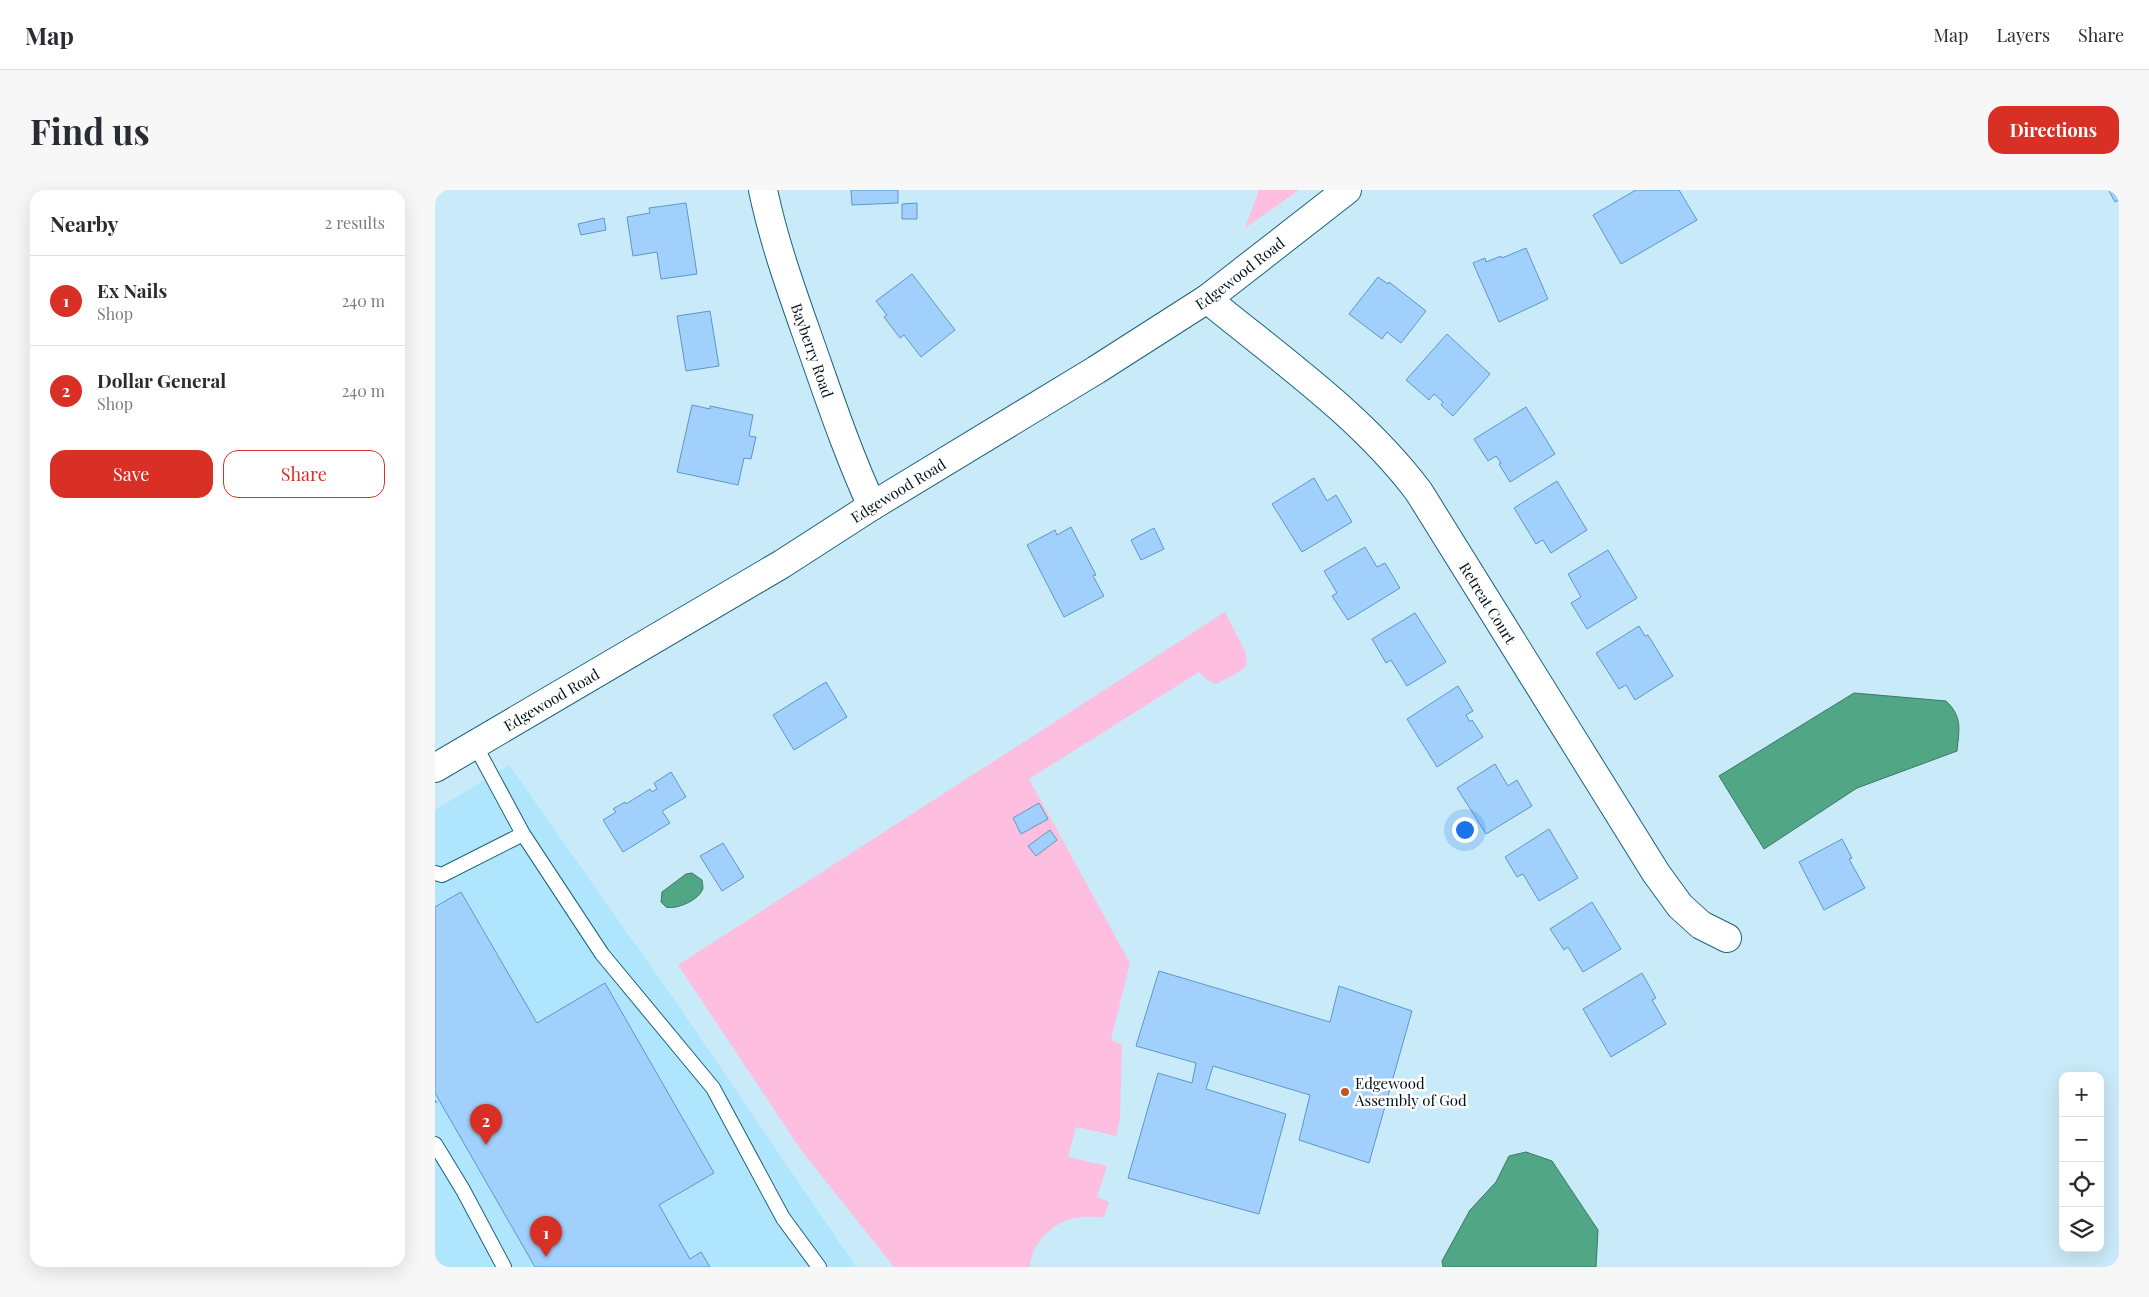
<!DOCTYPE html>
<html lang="en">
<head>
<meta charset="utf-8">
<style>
  :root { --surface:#fff; --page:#f7f7f7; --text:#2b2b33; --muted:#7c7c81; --line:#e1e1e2; --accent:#d93025 }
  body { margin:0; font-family:"Playfair Display",serif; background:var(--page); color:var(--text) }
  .controls { position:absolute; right:15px; bottom:15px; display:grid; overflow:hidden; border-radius:10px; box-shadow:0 5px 20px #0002 }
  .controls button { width:45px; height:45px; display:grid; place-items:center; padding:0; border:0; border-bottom:1px solid var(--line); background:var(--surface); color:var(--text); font:25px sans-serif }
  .you { position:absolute; left:1029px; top:639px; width:18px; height:18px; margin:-12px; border:4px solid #fff; border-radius:50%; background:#1a73e8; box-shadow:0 0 0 8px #1a73e833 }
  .badge { display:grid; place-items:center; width:32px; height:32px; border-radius:50%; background:var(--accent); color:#fff; font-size:16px; font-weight:700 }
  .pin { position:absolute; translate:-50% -41px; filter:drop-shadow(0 1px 2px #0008) }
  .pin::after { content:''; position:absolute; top:26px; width:18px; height:15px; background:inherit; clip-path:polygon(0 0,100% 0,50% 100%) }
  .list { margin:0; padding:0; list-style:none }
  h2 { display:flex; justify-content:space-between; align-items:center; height:65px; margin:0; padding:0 20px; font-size:21px }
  h2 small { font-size:16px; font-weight:400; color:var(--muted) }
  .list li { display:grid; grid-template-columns:32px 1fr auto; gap:15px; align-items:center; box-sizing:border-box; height:90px; padding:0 20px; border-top:1px solid var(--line) }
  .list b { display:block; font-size:19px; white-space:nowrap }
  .list p { margin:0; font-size:16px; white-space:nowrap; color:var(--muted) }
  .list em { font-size:16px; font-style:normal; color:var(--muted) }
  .actions { display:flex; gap:10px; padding:15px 20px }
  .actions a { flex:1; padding:11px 0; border:1px solid var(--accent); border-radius:15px; text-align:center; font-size:18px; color:var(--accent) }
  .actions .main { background:var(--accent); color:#fff }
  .icon { flex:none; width:28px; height:28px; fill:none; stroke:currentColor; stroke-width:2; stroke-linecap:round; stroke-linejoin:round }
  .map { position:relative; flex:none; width:1684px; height:1077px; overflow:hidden; border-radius:15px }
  header { display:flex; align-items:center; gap:30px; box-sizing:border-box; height:70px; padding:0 25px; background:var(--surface); border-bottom:1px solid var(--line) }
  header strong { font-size:24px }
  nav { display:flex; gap:28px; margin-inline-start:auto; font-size:18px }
  .intro { display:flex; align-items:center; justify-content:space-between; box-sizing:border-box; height:120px; padding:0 30px }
  h1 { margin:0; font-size:35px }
  .button { padding:12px 22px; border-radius:15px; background:var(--accent); color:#fff; font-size:18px; font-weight:700 }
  main { display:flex; gap:30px; padding:0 30px }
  aside { flex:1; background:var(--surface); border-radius:15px; box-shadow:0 5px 20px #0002 }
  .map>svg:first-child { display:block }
  .built { fill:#afe6fd }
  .green { fill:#fdbedf }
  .water { fill:#51a685; stroke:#397965 }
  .building { fill:#a0d0fb; stroke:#5c97c9 }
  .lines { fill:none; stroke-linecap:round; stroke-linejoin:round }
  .lane-casing { stroke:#1c637c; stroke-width:16 }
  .street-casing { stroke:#1c637c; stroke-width:30 }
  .secondary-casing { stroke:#1c637c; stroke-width:30 }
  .path { stroke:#657e89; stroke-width:3; stroke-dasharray:2.5 2.5; stroke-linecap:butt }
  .lane { stroke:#fff; stroke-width:14 }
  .street { stroke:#fff; stroke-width:28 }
  .secondary { stroke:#fff; stroke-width:28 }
  .poi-dot { fill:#bc5822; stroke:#fff; stroke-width:2 }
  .labels { text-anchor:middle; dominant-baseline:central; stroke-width:5; stroke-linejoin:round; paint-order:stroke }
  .street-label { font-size:15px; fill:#00111a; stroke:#fff }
  .poi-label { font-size:15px; fill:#00111a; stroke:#fff; text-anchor:start }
</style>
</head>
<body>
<header>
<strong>Map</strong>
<nav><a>Map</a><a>Layers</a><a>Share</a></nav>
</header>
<div class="intro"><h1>Find us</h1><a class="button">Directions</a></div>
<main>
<aside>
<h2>Nearby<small>2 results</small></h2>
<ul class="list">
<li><span class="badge">1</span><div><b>Ex Nails</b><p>Shop</p></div><em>240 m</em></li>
<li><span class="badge">2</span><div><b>Dollar General</b><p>Shop</p></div><em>240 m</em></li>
</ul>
<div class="actions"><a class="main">Save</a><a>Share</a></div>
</aside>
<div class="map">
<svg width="1684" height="1077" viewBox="0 0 1684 1077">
  <rect width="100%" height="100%" fill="#c9eaf8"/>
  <path class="built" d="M 74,575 L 245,818 L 421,1077 L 0,1077 L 0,620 Z"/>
  <path class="green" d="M 824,0 L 864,0 L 810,38 Z
    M 790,422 L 810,461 L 812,474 L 806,481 L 781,494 L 771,489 L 764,482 L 594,589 L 695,773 L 676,850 L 687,855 L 685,928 L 681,946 L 641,937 L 633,967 L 672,976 L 662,1007 L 674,1012 L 669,1027 C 660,1027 649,1026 640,1028 C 617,1033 597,1052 595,1077 L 459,1077 L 366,960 L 243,775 Z"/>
  <path class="water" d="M 1419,503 L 1511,511 C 1528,527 1524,540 1522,561 L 1422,598 L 1329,659 L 1284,586 Z
    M 257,683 L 267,690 C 267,691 268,697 268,698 C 265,710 241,720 231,717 L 226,712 L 227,702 L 251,684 Z
    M 1091,962 L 1117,971 L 1163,1040 L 1161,1077 L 1008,1077 L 1007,1071 L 1035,1020 L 1061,992 L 1074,966 Z"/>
  <path class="building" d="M 416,0 L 463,0 L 463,13 L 417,15 Z
    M 1201,0 L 1244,0 L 1262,30 L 1186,74 L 1158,25 Z
    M 1675,0 L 1684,0 L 1684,10 L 1680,12 L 1674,1 Z
    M 251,13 L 262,84 L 226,89 L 222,62 L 198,66 L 192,27 L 215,23 L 214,18 Z
    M 482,13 L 482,29 L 467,29 L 467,14 Z
    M 169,28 L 171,40 L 146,45 L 143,34 Z
    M 1091,58 L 1113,109 L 1064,132 L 1038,73 L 1050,68 L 1051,72 L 1066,66 L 1067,68 Z
    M 477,84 L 520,140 L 486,167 L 469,145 L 465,148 L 449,127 L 452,125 L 441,111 Z
    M 943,87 L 953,94 L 954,92 L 991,121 L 966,153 L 952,142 L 947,149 L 914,124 Z
    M 275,121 L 284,176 L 251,181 L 242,126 Z
    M 1012,144 L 1055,184 L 1018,226 L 1006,215 L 1008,212 L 999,204 L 994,210 L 971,190 Z
    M 257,215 L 275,219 L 275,216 L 318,225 L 314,246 L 321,247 L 316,269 L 309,268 L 303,295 L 242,282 Z
    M 1091,217 L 1120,264 L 1075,292 L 1064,274 L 1066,273 L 1061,266 L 1053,271 L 1039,249 Z
    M 879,288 L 892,311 L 901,305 L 917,332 L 867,362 L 837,314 Z
    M 1122,291 L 1152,340 L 1116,363 L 1108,350 L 1101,354 L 1079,318 Z
    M 636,337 L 661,385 L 658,386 L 669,406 L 629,427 L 592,355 L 620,340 L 622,345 Z
    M 719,338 L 729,359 L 706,370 L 696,350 Z
    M 930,357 L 942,377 L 950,373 L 965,398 L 913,430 L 897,406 L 902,403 L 889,381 Z
    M 1173,360 L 1202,408 L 1152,439 L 1136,413 L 1146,407 L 1133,384 Z
    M 980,423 L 1011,472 L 972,496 L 956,470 L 951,473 L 937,449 Z
    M 1204,436 L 1210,446 L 1213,445 L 1238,486 L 1200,510 L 1191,495 L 1184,499 L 1161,463 Z
    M 391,492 L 412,527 L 359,560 L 338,525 Z
    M 1023,496 L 1038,521 L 1031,525 L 1035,532 L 1037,530 L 1048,547 L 1002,577 L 972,529 Z
    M 1060,574 L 1073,596 L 1082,590 L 1097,616 L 1051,644 L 1022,598 Z
    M 236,582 L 251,607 L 227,621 L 235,633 L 188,662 L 168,630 L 181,622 L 178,619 L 190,612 L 191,614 L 215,599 L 217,602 L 222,599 L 219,593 Z
    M 604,613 L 613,629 L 586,644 L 578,628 Z
    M 1114,639 L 1143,688 L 1104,711 L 1088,684 L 1082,687 L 1070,667 Z
    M 615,640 L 622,650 L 601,666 L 593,656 Z
    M 1407,649 L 1417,668 L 1414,669 L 1430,698 L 1389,720 L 1364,672 Z
    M 288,653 L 309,687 L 287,701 L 265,666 Z
    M 26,702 L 102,833 L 170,793 L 279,983 L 224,1015 L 255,1069 L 266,1062 L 275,1077 L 100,1077 L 0,903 L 0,717 Z
    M 1157,712 L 1186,759 L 1148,782 L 1133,757 L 1129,760 L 1115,739 Z
    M 724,781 L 895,832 L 904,796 L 977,821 L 934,973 L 864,950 L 875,905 L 778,876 L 771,899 L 851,924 L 824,1024 L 693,988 L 723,883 L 757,893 L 761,873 L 701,856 Z
    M 1207,783 L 1221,808 L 1217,810 L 1231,834 L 1176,867 L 1148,819 Z"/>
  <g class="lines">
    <defs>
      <path id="lane" d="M 40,555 L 88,644 L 167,764 L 278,898 L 348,1028 L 384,1077
        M 0,683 L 7,685 L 88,644
        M 0,954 L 28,1000 L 69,1077"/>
      <g id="street">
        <path id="s1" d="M 328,0 C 339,53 358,105 376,156 C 395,210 413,264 437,316"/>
        <path id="s2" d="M 772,109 C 845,169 927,226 984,302 L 1221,683 L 1245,716 L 1266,735 L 1292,748"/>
      </g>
      <g id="secondary">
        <path id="s3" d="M 0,578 L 347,374 L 437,316 L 661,180 L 772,109 L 912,0"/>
      </g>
    </defs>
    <use href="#lane" class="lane-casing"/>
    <use href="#street" class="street-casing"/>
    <use href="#secondary" class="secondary-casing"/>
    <path class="path" d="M 0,912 L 1,911"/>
    <use href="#lane" class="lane"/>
    <use href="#street" class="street"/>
    <use href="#secondary" class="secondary"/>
  </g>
  <circle class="poi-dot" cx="910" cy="902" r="5"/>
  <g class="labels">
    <g class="street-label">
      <text stroke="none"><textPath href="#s3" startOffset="945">Edgewood Road</textPath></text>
      <text stroke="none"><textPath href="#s1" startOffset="168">Bayberry Road</textPath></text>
      <text stroke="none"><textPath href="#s3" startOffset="540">Edgewood Road</textPath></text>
      <text stroke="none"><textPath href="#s2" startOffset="418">Retreat Court</textPath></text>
      <text stroke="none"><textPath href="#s3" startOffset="135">Edgewood Road</textPath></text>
    </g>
    <g class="poi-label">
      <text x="920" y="893">Edgewood<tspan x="920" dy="17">Assembly of God</tspan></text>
    </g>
  </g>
</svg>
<div class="controls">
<button>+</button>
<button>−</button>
<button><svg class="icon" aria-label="locate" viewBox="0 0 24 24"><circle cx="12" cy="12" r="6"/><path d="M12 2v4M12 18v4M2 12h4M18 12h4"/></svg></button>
<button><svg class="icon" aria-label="layers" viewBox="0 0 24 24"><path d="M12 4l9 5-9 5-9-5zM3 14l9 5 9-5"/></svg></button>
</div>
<div class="you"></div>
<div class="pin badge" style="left:111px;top:1067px">1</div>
<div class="pin badge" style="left:51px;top:955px">2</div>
</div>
</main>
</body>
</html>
